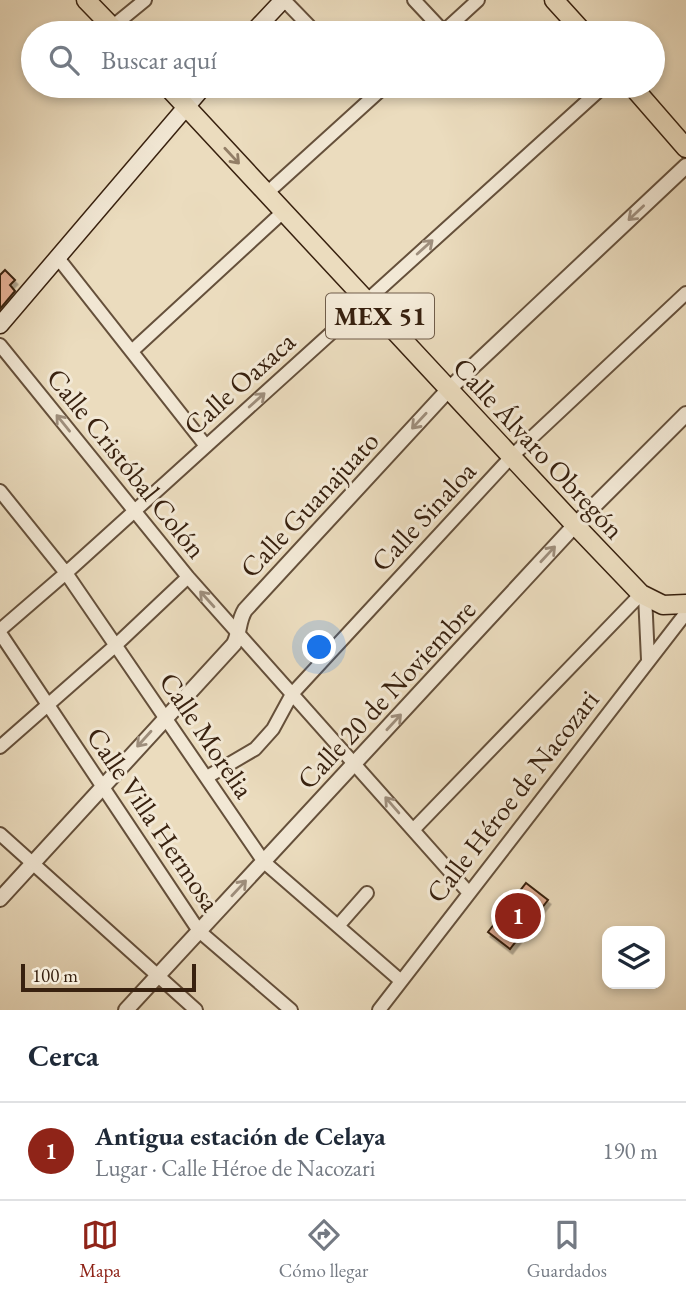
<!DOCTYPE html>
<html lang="es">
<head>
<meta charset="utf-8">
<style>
  :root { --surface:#fff; --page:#f2f2f3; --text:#1f2937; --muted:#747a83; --line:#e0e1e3; --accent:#8f2418 }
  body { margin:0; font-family:"EB Garamond",serif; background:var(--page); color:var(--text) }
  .controls { position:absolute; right:21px; bottom:21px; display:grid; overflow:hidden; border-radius:14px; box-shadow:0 4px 10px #0003 }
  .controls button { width:63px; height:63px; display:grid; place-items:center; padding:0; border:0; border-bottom:2px solid var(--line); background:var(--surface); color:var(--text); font:35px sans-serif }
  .scale { position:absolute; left:21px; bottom:18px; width:175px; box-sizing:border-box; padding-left:7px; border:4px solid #38210f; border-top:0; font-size:19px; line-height:24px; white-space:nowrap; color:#38210f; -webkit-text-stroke:5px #f2e8d5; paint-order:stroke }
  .you { position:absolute; left:320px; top:648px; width:24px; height:24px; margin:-18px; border:5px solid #fff; border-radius:50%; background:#1a73e8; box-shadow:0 0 0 10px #1a73e833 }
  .badge { display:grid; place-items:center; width:46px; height:46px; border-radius:50%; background:var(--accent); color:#fff; font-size:23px; font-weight:700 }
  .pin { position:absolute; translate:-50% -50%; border:4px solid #fff; box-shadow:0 2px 7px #0006 }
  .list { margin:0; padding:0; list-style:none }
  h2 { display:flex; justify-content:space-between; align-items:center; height:91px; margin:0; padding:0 28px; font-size:30px }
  h2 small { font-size:23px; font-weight:400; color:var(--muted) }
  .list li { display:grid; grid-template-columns:46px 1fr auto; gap:21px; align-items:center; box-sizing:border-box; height:98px; padding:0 28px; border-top:2px solid var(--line) }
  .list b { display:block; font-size:26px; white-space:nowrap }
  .list p { margin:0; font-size:23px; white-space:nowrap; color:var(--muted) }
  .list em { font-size:23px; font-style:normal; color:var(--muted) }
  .icon { flex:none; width:38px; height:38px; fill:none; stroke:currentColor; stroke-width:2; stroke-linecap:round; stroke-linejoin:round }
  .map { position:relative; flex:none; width:686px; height:1010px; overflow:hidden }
  .search { position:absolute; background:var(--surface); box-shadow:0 4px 10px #0003; left:21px; right:21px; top:21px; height:77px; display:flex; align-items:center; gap:18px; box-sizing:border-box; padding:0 24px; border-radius:38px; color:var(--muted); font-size:26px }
  .sheet { height:189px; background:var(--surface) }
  nav { display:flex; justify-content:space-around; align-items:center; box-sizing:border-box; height:98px; border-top:2px solid var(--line); background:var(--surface); font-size:19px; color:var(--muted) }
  nav a { display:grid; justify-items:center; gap:4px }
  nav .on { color:var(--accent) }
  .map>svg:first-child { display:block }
  .building { fill:#e7b297; stroke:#38210f; stroke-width:2; filter:url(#shadow) }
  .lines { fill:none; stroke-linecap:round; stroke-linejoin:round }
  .minor-casing { stroke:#65503b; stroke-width:16 }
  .tertiary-casing { stroke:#65503b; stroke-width:18 }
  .secondary-casing { stroke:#38210f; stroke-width:19 }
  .primary-casing { stroke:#38210f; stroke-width:21 }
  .minor { stroke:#f2e8d5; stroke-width:12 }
  .tertiary { stroke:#f2e8d5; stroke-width:14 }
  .secondary { stroke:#f2e8d5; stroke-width:16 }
  .primary { stroke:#ebdcbe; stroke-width:18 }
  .oneway { stroke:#927e66 }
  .oneway2 { stroke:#9e8e7c }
  .labels { text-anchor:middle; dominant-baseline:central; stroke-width:6; stroke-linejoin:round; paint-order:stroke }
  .shield { fill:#f2e8d5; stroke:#705d4a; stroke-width:2 }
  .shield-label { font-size:26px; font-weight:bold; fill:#38210f }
  .street-label { font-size:28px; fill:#38210f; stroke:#f2e8d5 }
</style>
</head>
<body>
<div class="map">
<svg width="686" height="1010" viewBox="0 0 686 1010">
  <defs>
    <filter id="shadow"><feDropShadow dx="2.5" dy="4.5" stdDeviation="0" flood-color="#0004"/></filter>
  </defs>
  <rect width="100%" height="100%" fill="#ebdcbe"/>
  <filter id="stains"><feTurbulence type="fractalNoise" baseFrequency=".00286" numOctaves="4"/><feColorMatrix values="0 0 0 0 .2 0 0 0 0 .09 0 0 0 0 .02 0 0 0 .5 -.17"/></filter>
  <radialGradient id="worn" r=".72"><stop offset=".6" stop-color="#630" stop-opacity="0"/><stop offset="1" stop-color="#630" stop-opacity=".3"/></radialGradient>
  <path class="building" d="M 5,270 L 15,280 L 10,285 L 15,291 L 0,309 L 0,275 Z
    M 526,883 L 548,900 L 510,949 L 488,932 Z"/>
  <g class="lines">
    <defs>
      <path id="minor" d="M 284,0 L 316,33
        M 414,0 L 444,32
        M 112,27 L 145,0
        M 442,33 L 478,0
        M 267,193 L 385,86
        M 58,258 L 206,446
        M 0,345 L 188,577 L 469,893
        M 132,351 L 284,211
        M 0,491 L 66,573 L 264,862 L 401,981
        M 645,595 L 648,660
        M 0,630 L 66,573 L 604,86
        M 0,633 L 199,931 L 291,1010
        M 0,747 L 116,645 L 188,577
        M 207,777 L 255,749 L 273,729 L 292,694 L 511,457 L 686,293
        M 413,830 L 641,594
        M 0,834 L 196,1010
        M 338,926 L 367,893
        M 379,1010 L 686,613"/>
      <path id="tertiary" d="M 0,899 L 234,644 C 240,632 238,621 245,610 L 449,389 L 686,166
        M 126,1010 L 575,525 L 686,414"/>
      <path id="secondary" d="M 252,33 L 283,0
        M 0,325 L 204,86"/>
      <path id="primary" d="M 86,0 L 118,33
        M 554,0 L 584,33
        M 167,86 L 575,525 L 641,594 L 663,605 L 686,604
        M 632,86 L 686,148"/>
    </defs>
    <use href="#minor" class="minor-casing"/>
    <use href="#tertiary" class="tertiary-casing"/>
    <use href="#secondary" class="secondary-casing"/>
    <use href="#primary" class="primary-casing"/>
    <use href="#minor" class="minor"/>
    <use href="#tertiary" class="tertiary"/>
    <use href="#secondary" class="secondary"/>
    <use href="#primary" class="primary"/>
  </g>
  <defs><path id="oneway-shaft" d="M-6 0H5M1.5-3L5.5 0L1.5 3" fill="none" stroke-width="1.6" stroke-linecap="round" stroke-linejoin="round" transform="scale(1.75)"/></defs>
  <use class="oneway" href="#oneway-shaft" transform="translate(232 156) rotate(47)"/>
  <g class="oneway2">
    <use href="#oneway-shaft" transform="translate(636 213) rotate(137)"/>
    <use href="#oneway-shaft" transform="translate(425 247) rotate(-42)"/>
    <use href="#oneway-shaft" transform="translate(257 400) rotate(-42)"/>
    <use href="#oneway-shaft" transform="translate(419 421) rotate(133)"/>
    <use href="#oneway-shaft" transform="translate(63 423) rotate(-129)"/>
    <use href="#oneway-shaft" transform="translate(548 554) rotate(-47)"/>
    <use href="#oneway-shaft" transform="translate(207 599) rotate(-132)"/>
    <use href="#oneway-shaft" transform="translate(394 722) rotate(-47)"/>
    <use href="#oneway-shaft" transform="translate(144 739) rotate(132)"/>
    <use href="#oneway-shaft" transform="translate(392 805) rotate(-131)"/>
    <use href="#oneway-shaft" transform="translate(239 888) rotate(-47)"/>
  </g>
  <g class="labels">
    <rect class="shield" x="326" y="293.5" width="108" height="45" rx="5"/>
    <g class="shield-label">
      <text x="380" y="316">MEX 51</text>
    </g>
    <g class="street-label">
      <text transform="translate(239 383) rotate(-42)">Calle Oaxaca</text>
      <text transform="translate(539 448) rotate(47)">Calle Álvaro Obregón</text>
      <text transform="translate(127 463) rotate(51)">Calle Cristóbal Colón</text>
      <text transform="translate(309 504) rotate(-47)">Calle Guanajuato</text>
      <text transform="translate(423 516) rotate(-47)">Calle Sinaloa</text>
      <text transform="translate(386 694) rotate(-47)">Calle 20 de Noviembre</text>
      <text transform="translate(207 735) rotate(56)">Calle Morelia</text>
      <text transform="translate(512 796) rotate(-52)">Calle Héroe de Nacozari</text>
      <text transform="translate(154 819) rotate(56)">Calle Villa Hermosa</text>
    </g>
  </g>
  <rect width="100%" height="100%" filter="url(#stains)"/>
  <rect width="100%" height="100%" fill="url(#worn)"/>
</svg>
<div class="controls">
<button><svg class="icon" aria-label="layers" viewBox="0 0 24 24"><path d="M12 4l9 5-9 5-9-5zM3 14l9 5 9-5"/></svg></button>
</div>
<div class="scale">100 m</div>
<div class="you"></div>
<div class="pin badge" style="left:518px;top:916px">1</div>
<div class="search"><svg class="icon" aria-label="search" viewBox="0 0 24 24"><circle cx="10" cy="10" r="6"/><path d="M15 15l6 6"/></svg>Buscar aquí</div>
</div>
<section class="sheet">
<h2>Cerca<small></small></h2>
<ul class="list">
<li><span class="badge">1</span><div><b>Antigua estación de Celaya</b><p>Lugar · Calle Héroe de Nacozari</p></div><em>190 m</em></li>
</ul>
</section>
<nav>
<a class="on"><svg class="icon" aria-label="map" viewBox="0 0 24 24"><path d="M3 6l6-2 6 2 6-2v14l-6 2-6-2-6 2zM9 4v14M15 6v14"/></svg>Mapa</a>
<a><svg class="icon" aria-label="directions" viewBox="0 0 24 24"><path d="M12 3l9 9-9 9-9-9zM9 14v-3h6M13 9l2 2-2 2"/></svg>Cómo llegar</a>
<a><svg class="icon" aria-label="saved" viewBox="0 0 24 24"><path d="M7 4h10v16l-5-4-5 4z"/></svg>Guardados</a>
</nav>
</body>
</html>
